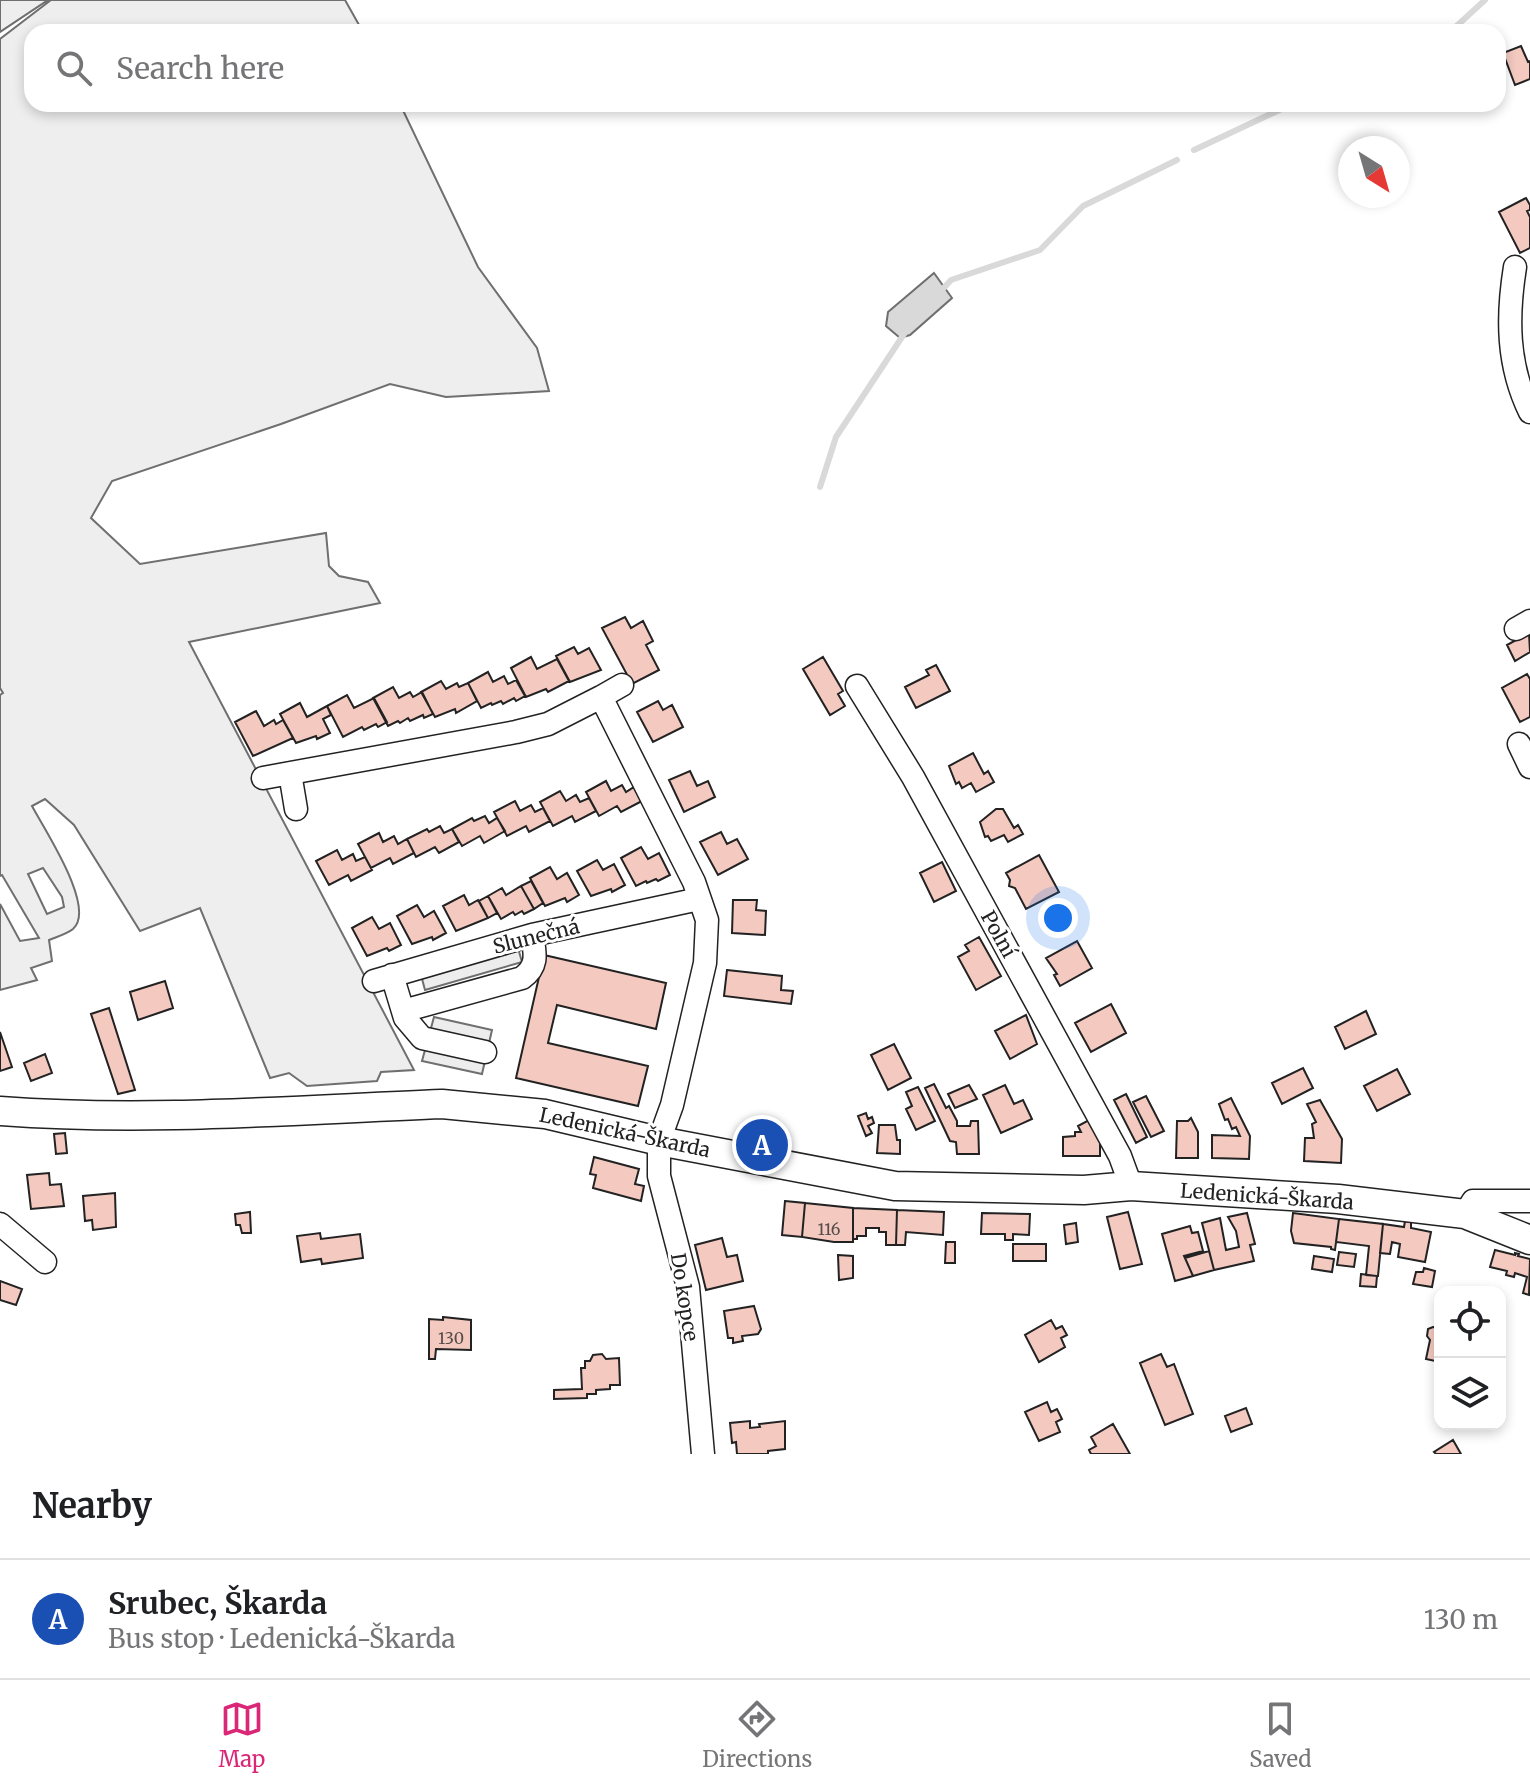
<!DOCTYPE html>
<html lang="en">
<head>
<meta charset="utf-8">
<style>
  :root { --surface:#fff; --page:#f2f2f2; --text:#202124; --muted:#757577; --line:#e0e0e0; --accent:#db2777 }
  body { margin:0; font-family:Merriweather,serif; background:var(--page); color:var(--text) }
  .controls { position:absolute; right:24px; bottom:24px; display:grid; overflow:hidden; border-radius:16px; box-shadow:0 4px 12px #0003 }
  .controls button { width:72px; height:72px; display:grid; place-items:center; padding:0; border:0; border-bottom:2px solid var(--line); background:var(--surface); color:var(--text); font:40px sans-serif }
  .compass { position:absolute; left:1338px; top:136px; width:72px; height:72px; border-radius:50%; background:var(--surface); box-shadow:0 4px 12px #0003; rotate:143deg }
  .you { position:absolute; left:1058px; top:918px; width:28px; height:28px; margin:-20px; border:6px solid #fff; border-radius:50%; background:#1a73e8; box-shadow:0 0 0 12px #1a73e833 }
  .badge { display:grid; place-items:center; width:52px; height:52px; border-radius:50%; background:var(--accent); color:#fff; font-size:26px; font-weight:700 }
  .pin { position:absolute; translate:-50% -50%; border:4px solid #fff; box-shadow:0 2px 8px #0006 }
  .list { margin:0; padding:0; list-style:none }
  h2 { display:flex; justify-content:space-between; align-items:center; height:104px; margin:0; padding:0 32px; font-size:34px }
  h2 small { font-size:26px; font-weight:400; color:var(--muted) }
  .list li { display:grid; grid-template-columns:52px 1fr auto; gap:24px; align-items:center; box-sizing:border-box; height:120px; padding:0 32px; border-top:2px solid var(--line) }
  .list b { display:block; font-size:30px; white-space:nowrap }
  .list p { margin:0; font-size:26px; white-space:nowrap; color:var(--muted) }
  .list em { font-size:26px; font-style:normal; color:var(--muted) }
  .icon { flex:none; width:44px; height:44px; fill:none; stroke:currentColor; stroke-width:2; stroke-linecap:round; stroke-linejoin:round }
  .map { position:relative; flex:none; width:1530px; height:1454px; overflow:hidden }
  .search { position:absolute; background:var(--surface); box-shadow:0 4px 12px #0003; left:24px; right:24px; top:24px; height:88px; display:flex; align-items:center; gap:20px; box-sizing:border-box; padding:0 28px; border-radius:24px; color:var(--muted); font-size:30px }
  .sheet { height:224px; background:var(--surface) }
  nav { display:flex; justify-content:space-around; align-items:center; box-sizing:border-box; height:112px; border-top:2px solid var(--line); background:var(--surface); font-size:22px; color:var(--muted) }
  nav a { display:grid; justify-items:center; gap:4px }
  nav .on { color:var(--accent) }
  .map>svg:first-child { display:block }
  .green { fill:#eee; stroke:#6f6f6f; stroke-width:2; fill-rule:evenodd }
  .parking { fill:#ededed; stroke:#6f6f6f; stroke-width:2 }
  .water { fill:#d9d9d9; stroke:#6f6f6f; stroke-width:2 }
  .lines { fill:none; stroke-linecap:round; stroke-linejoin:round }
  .stream { stroke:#d9d9d9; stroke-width:6 }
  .building { fill:#f3c9c0; stroke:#222; stroke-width:2 }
  .minor-casing { stroke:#222; stroke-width:25 }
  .major-casing { stroke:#222; stroke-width:31 }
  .minor { stroke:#fff; stroke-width:22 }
  .major { stroke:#fff; stroke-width:28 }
  .labels { text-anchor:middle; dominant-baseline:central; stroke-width:6; stroke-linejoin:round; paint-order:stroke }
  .number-label { font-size:16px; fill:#564c4a }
  .street-label { font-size:20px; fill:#222; stroke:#fff }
</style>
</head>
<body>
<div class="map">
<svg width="1530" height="1454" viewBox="0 0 1530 1454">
  <rect width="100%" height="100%" fill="#fff"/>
  <path class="green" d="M 0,0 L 48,0 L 0,32 Z
    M 51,0 L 345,0 L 363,32 L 32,32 L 32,104 L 400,104 L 478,267 L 537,348 L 549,391 L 446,397 L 390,384 L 281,424 L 112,481 L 91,518 L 140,564 L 326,533 L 329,566 L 339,576 L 368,582 L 380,603 L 189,642 L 414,1070 L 381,1072 L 377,1081 L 307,1086 L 289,1073 L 270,1078 L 200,908 L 140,931 L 74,825 L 45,799 L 32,806 C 44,829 97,908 73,929 C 67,934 56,937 49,940 L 52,961 L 31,968 L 37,980 L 0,990 L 0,904 L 20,941 L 39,938 L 2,875 L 0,876 L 0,695 L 3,693 L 0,688 L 0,39 ZM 43,868 L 62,897 L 64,907 L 47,914 L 28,874 Z"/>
  <path class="parking" d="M 518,948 L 522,962 L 425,990 L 421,975 Z
    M 434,1017 L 492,1030 L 482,1074 L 422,1061 Z"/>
  <path class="water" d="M 934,273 L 952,298 L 910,335 L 900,338 L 886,326 L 888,312 Z"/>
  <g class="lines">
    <path class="stream" d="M 1450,32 L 1485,0
      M 1194,150 L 1292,104
      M 940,292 L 951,280 L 1040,250 L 1083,206 L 1177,160
      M 820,487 L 836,437 L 904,334"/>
  </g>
  <path class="building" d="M 1521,46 L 1528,62 L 1530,61 L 1530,79 L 1515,85 L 1503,53 Z
    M 1526,198 L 1530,205 L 1530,210 L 1527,211 L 1530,217 L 1530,248 L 1520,253 L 1499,212 Z
    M 625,617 L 631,628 L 643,621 L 653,641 L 646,645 L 659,670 L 632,684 L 602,628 Z
    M 1529,633 L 1530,652 L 1515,661 L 1507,645 Z
    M 574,647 L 578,654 L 589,648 L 601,670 L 570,682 L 556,656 Z
    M 531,657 L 537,669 L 557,659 L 569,681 L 548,692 L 546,689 L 526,697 L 511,668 Z
    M 823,657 L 843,691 L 838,694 L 845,706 L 830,715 L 803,669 Z
    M 936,665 L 950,691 L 916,708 L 905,687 L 929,675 L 926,670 Z
    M 488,672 L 493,682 L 504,676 L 508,684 L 516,680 L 525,696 L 516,701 L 514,698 L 503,704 L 501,701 L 492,705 L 491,703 L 481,708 L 468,683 Z
    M 1527,674 L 1530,679 L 1530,717 L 1520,722 L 1502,688 Z
    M 441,681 L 446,689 L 457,683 L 459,687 L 468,683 L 477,701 L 456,713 L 455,709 L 435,717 L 421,692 Z
    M 393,687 L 399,698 L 410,692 L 413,697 L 422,692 L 433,714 L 424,718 L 423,715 L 410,721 L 408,718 L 400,723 L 398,721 L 388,726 L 373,698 Z
    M 347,695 L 354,708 L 374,698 L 387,722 L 378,727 L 376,724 L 364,730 L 362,727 L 343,737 L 327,706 Z
    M 658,701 L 663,710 L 672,705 L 683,727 L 653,742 L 637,712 Z
    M 300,703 L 307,717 L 327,706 L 331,715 L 323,719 L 330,733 L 317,739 L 316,736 L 296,743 L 280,714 Z
    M 256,711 L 264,726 L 274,720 L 276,724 L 283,720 L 293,738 L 253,756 L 235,722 Z
    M 973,753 L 984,774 L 988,771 L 994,782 L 976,792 L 971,783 L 962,788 L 959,782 L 956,784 L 949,766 Z
    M 690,771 L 697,786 L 708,781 L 715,797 L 684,812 L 669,780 Z
    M 606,781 L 611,791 L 622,785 L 626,792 L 634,787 L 642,801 L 621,812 L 617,806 L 599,816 L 586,792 Z
    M 560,791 L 566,801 L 576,795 L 580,802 L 589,798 L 596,811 L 575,822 L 572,816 L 553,826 L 540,802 Z
    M 515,801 L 520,811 L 531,805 L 535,812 L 543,808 L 550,821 L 529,832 L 526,826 L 507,836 L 494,812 Z
    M 996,809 L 1003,809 L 1014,828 L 1018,825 L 1023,834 L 1008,842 L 1004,835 L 991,841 L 988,836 L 985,837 L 980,822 Z
    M 485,816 L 489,823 L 497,818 L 505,831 L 484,843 L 480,836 L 462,846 L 452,829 L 472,818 L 474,821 Z
    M 440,826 L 444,833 L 452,829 L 459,842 L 439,853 L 435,847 L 416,857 L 407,839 L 427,829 L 429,832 Z
    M 721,832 L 727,844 L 737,839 L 748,859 L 718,875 L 700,842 Z
    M 379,833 L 383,842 L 394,836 L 398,844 L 407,839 L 414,853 L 393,864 L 390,858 L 371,868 L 358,844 Z
    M 641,847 L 648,859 L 659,853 L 670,875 L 658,881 L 656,879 L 647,883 L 646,881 L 636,886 L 621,858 Z
    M 337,850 L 342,860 L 353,854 L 356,861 L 365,857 L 372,870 L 351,881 L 348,875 L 329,885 L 316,861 Z
    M 1039,855 L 1059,892 L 1026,909 L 1015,888 L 1009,886 L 1010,880 L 1006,873 Z
    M 597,860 L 603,870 L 614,864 L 625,885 L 612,892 L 611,889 L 591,896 L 577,871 Z
    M 942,862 L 956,891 L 934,902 L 920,873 Z
    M 550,867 L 557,879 L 567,873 L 579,895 L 567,902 L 565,898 L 545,906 L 530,878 Z
    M 531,881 L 543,903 L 534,909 L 521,886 Z
    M 521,886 L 534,909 L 524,914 L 522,911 L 515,915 L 513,912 L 501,919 L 488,896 L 502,888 L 506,895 Z
    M 464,895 L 469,905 L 478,900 L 488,918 L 456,931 L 443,906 Z
    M 488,896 L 497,913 L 488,918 L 479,901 Z
    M 733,900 L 757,900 L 756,910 L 766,911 L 765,935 L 732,933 Z
    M 417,905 L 424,917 L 434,911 L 446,933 L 433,940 L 432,937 L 412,944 L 397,916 Z
    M 372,917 L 379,929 L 390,923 L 401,945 L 389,951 L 387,948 L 367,956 L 352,928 Z
    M 979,937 L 1001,976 L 976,990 L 958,957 L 969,951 L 965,945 Z
    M 1077,941 L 1092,968 L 1060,986 L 1054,975 L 1057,974 L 1046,958 Z
    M 544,955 L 666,983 L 656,1029 L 557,1005 L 548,1043 L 648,1066 L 638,1106 L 516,1078 Z
    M 727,970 L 782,976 L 781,990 L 793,991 L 791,1004 L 724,996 Z
    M 165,981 L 173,1008 L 138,1020 L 130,992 Z
    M 1111,1004 L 1126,1033 L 1091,1052 L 1075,1023 Z
    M 109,1008 L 135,1090 L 118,1094 L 91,1014 Z
    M 1366,1011 L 1376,1034 L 1345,1049 L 1335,1027 Z
    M 1026,1015 L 1037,1044 L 1010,1059 L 995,1031 Z
    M 0,1032 L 12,1067 L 0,1071 Z
    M 894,1044 L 911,1078 L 888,1090 L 871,1055 Z
    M 45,1054 L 52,1073 L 31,1081 L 24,1063 Z
    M 1303,1068 L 1313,1088 L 1282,1104 L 1272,1083 Z
    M 1397,1069 L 1410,1094 L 1377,1111 L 1364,1086 Z
    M 934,1084 L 946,1108 L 949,1106 L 957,1121 L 957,1126 L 970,1126 L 971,1121 L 978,1121 L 979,1154 L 957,1154 L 956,1142 L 950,1141 L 925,1088 Z
    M 969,1085 L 977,1099 L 955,1108 L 948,1094 Z
    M 1005,1085 L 1014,1104 L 1023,1100 L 1032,1119 L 1001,1133 L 983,1095 Z
    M 918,1087 L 935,1121 L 916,1130 L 906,1109 L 912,1106 L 906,1092 Z
    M 1126,1094 L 1147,1137 L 1136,1143 L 1114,1100 Z
    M 1146,1096 L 1164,1131 L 1151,1137 L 1133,1102 Z
    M 1231,1098 L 1250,1136 L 1249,1159 L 1212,1158 L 1212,1135 L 1240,1136 L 1236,1127 L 1232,1129 L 1228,1119 L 1225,1120 L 1219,1104 Z
    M 1320,1100 L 1342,1139 L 1341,1163 L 1304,1161 L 1305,1138 L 1314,1138 L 1312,1124 L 1316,1122 L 1307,1104 Z
    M 866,1113 L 868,1119 L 872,1117 L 874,1123 L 868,1126 L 872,1133 L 866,1136 L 858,1116 Z
    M 1191,1118 L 1198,1132 L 1198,1158 L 1176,1158 L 1177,1121 L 1188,1121 Z
    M 1089,1120 L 1100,1141 L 1100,1156 L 1063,1156 L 1063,1137 L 1075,1136 L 1075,1132 L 1081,1132 L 1078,1126 Z
    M 879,1125 L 895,1125 L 897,1140 L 900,1140 L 900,1154 L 877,1153 Z
    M 65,1133 L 67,1153 L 56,1154 L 54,1134 Z
    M 594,1157 L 639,1169 L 635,1184 L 644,1186 L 641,1201 L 593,1188 L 596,1175 L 590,1174 Z
    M 49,1173 L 50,1185 L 61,1184 L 64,1206 L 31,1209 L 27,1175 Z
    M 115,1193 L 116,1227 L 93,1230 L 92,1220 L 85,1221 L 83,1196 Z
    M 785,1201 L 805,1203 L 802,1237 L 782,1235 Z
    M 805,1203 L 853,1208 L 853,1242 L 834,1242 L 802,1237 Z
    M 853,1208 L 897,1210 L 896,1245 L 886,1245 L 886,1232 L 879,1232 L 879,1228 L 866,1228 L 866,1236 L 857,1236 L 857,1239 L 853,1239 Z
    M 897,1210 L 944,1212 L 943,1235 L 906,1232 L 905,1245 L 896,1245 Z
    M 250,1212 L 251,1233 L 242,1233 L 240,1225 L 236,1225 L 235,1214 Z
    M 1128,1212 L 1142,1264 L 1120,1269 L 1107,1217 Z
    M 982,1213 L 1030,1214 L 1029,1235 L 1013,1234 L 1013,1240 L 1005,1240 L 1005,1234 L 981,1234 Z
    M 1247,1213 L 1255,1244 L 1250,1245 L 1254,1261 L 1214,1270 L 1202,1223 L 1220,1218 L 1226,1250 L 1239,1247 L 1236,1231 L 1228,1217 Z
    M 1293,1213 L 1339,1219 L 1335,1250 L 1331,1249 L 1331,1247 L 1294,1243 L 1291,1231 Z
    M 1339,1219 L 1383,1224 L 1378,1276 L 1366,1275 L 1369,1246 L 1336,1242 Z
    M 1405,1221 L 1411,1222 L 1411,1228 L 1431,1232 L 1425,1262 L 1398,1257 L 1400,1244 L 1392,1242 L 1390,1254 L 1380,1253 L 1383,1224 L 1404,1227 Z
    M 1076,1223 L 1078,1242 L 1066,1244 L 1064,1225 Z
    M 1190,1226 L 1192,1233 L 1198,1232 L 1203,1251 L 1184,1256 L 1193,1276 L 1175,1281 L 1162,1234 Z
    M 320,1233 L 321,1239 L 360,1234 L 363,1258 L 322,1264 L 321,1259 L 301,1262 L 297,1236 Z
    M 722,1238 L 727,1257 L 737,1255 L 743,1281 L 706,1290 L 695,1245 Z
    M 946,1242 L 955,1242 L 955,1263 L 945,1263 Z
    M 1013,1244 L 1046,1244 L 1046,1261 L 1013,1261 Z
    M 1495,1250 L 1515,1255 L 1515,1253 L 1519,1254 L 1518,1256 L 1530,1259 L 1529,1295 L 1523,1293 L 1527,1277 L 1515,1273 L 1514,1277 L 1506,1275 L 1507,1271 L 1490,1267 Z
    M 1209,1251 L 1214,1270 L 1193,1276 L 1185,1258 Z
    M 1339,1252 L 1356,1254 L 1354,1267 L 1337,1265 Z
    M 838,1255 L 853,1256 L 853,1278 L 839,1280 Z
    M 1314,1256 L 1334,1259 L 1332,1272 L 1312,1269 Z
    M 1424,1268 L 1435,1271 L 1432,1287 L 1413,1284 L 1416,1272 L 1423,1272 Z
    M 1361,1274 L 1377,1276 L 1376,1287 L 1360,1286 Z
    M 0,1281 L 22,1289 L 16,1305 L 0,1300 Z
    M 754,1306 L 761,1329 L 758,1334 L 742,1336 L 743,1341 L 733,1343 L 733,1338 L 728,1338 L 724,1311 Z
    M 443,1317 L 471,1320 L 471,1350 L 436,1349 L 435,1359 L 429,1359 L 429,1319 L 443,1320 Z
    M 1051,1320 L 1056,1329 L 1062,1326 L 1067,1335 L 1061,1338 L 1065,1347 L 1039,1362 L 1025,1335 Z
    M 1433,1327 L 1440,1328 L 1440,1362 L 1426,1359 L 1430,1340 L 1427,1336 L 1428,1329 Z
    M 602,1354 L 606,1359 L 619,1358 L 620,1385 L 610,1385 L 610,1389 L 596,1390 L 596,1394 L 587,1394 L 587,1398 L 554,1399 L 554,1390 L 582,1389 L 581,1368 L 585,1368 L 585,1361 L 590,1361 L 593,1355 Z
    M 1161,1354 L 1167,1367 L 1174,1364 L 1193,1414 L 1165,1425 L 1140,1363 Z
    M 1047,1402 L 1051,1412 L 1057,1409 L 1062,1419 L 1056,1422 L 1060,1432 L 1039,1441 L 1025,1412 Z
    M 1246,1408 L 1252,1424 L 1231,1432 L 1225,1416 Z
    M 750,1421 L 750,1428 L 760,1427 L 759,1424 L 785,1421 L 785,1449 L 768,1451 L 768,1454 L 737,1454 L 736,1442 L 732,1443 L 730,1423 Z
    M 1113,1424 L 1130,1454 L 1091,1454 L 1089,1450 L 1096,1446 L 1091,1437 Z
    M 1453,1440 L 1461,1454 L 1436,1454 L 1434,1452 Z"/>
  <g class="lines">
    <defs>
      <path id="minor" d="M 1515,267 C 1507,317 1507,365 1530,412
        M 1516,629 L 1530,621
        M 857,686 L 913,777 L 1120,1156 L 1131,1186
        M 601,697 L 622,685
        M 1519,744 L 1530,767
        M 290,773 L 296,809
        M 263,778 L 516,732 L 548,724 L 601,697 L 694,882 L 707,920 L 705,963 L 672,1105 L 659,1141 L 659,1176 L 688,1287 L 703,1454
        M 392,975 L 405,1018 L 422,1038 L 485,1052
        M 374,981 L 532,935 L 699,899
        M 403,1011 L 522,978 C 539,966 535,953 532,935
        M 1465,1214 L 1473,1201 L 1530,1201
        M 0,1224 L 45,1262"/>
      <path id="major" d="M 0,1111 C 147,1122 295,1110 442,1104 L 545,1114 L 659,1141 L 895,1186 L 1084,1190 L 1131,1186 L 1338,1199 L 1465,1214 L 1530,1240"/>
    </defs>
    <use href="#minor" class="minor-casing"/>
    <use href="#major" class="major-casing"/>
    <use href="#minor" class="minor"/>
    <use href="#major" class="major"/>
  </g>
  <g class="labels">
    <g class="number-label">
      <text x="829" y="1229">116</text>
      <text x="451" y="1338">130</text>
    </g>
    <g class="street-label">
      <text transform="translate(999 934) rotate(61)">Polní</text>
      <text transform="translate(536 936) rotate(-14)">Slunečná</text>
      <text transform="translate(625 1132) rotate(12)">Ledenická-Škarda</text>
      <text transform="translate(1267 1196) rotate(4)">Ledenická-Škarda</text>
      <text transform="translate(685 1297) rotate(81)">Do kopce</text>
    </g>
  </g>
</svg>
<div class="controls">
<button><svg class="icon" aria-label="locate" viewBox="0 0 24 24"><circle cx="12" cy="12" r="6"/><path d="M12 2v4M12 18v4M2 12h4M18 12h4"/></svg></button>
<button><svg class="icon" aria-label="layers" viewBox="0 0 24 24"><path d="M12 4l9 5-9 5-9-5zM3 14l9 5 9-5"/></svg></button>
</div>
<svg class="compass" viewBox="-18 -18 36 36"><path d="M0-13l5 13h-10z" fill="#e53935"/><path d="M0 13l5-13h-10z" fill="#757577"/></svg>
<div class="you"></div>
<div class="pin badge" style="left:762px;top:1145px;background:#1a4fb4">A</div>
<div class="search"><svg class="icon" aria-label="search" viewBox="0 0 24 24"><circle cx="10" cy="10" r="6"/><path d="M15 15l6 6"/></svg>Search here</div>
</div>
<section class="sheet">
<h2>Nearby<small></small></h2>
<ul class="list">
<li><span class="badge" style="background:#1a4fb4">A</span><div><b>Srubec, Škarda</b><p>Bus stop · Ledenická-Škarda</p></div><em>130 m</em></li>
</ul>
</section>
<nav>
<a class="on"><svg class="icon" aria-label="map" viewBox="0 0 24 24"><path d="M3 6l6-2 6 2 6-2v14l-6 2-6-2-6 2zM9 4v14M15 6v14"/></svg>Map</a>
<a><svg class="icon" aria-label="directions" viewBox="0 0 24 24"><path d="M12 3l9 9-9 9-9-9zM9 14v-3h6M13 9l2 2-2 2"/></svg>Directions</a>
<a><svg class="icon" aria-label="saved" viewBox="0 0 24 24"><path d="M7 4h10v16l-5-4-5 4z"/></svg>Saved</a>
</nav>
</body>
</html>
